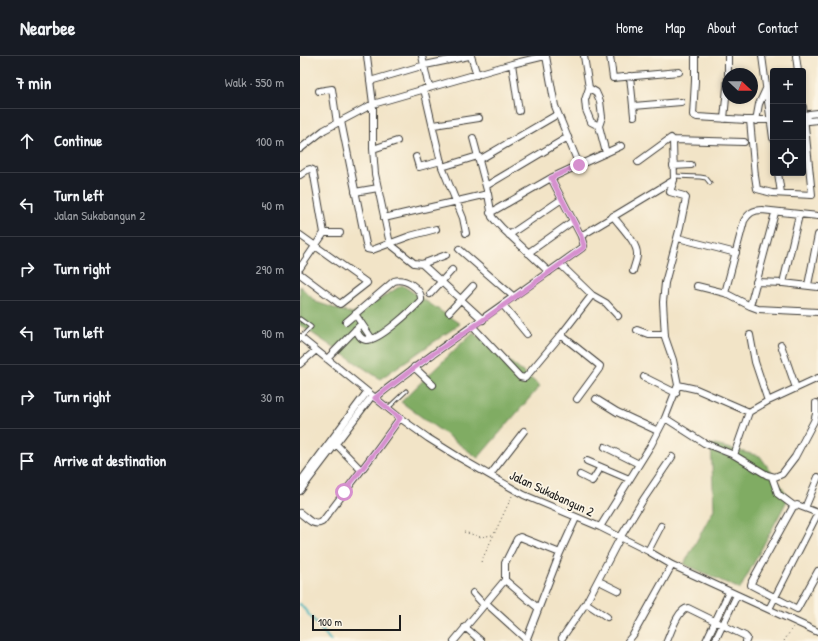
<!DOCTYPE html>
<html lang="en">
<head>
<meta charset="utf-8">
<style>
  :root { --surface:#171b24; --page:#242831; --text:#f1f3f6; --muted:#9ea1a6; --line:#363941 }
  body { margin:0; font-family:"Patrick Hand",sans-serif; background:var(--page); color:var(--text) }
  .controls { position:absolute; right:12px; top:12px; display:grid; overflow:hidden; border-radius:4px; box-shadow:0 2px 6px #0003 }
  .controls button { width:36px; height:36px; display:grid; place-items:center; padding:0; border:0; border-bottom:1px solid var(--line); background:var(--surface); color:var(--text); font:20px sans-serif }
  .compass { position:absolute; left:422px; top:12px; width:36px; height:36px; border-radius:50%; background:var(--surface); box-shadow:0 2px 6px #0003; rotate:112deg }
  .scale { position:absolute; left:12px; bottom:10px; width:89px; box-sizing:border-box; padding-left:4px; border:2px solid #1c1c1c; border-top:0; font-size:11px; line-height:14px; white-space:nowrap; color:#1c1c1c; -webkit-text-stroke:3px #fcf5e5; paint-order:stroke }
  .stop { position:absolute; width:12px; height:12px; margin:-9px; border:3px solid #d690ce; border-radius:50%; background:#fff }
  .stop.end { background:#d690ce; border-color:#fff; box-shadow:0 1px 4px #0008 }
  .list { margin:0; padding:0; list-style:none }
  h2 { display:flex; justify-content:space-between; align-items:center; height:52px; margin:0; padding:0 16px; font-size:17px }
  h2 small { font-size:13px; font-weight:400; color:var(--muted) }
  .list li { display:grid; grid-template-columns:26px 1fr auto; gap:12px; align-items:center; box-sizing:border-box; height:64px; padding:0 16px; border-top:1px solid var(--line) }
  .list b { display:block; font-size:15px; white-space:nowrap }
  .list p { margin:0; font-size:13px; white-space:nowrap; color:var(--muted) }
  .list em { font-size:13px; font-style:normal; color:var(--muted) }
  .icon { flex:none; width:22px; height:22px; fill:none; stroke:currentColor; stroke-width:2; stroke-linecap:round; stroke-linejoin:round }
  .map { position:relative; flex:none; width:518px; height:585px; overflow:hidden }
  header { display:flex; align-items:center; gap:24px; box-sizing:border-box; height:56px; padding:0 20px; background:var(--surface); border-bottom:1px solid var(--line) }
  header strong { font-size:19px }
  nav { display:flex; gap:22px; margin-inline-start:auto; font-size:14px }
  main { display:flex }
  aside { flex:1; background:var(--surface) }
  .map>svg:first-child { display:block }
  .forest { fill:#80ac64; stroke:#4e6440 }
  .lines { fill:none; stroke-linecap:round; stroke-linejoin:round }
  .stream { stroke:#44b4bd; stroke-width:2 }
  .lane-casing { stroke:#3c3a36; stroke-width:5 }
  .street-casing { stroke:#3c3a36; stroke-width:8 }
  .path { stroke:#3c3a36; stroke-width:1; stroke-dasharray:1 3; stroke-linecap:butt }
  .lane { stroke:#fff; stroke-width:3 }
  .street { stroke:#fff; stroke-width:6 }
  .route { stroke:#d690ce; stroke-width:5 }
  .labels { text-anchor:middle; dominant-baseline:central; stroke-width:3.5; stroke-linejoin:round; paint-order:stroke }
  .street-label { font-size:13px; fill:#1c1c1c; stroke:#fcf5e5 }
</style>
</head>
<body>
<header>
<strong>Nearbee</strong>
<nav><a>Home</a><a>Map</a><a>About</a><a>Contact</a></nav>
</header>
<main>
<aside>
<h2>7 min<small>Walk · 550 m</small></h2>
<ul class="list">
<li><svg class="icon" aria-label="ahead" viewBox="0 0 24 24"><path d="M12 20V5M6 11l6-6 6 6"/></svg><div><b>Continue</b></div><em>100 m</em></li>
<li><svg class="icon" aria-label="left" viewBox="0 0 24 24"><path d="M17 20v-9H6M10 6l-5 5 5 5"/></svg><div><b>Turn left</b><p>Jalan Sukabangun 2</p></div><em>40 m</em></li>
<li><svg class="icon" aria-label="right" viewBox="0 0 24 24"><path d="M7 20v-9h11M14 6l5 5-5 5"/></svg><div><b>Turn right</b></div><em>290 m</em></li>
<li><svg class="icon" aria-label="left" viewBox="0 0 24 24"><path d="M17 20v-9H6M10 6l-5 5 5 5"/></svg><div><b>Turn left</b></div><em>90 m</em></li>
<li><svg class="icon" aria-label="right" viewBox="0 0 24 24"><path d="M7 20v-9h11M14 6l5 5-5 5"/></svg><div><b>Turn right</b></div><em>30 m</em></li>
<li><svg class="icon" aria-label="arrive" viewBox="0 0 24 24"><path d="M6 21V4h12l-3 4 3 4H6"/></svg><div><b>Arrive at destination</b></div></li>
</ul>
</aside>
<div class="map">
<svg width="518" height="585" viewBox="0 0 518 585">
  <rect width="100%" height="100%" fill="#fcf5e5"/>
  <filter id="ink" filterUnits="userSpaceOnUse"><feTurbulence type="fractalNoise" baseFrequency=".025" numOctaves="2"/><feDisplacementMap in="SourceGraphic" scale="8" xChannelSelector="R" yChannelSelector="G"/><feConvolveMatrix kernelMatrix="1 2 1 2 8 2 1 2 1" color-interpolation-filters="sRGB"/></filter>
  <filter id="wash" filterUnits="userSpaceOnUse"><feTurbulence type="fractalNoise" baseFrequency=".012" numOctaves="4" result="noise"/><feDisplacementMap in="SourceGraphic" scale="16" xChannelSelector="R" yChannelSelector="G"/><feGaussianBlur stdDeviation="0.9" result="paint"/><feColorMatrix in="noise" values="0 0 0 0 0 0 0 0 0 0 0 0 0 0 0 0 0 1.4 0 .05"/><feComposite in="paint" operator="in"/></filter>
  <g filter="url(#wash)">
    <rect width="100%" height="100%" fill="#f2e4c7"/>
    <path class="forest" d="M 102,229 L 160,268 L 80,323 L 0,269 L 0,230 L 16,246 L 52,258 L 74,247 Z
      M 173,276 L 240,330 L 178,402 L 101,346 Z
      M 411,388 L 460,400 L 489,441 L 440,533 L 384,508 L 414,453 Z"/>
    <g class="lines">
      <path class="stream" d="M 0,548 L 31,585"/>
    </g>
  </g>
  <g filter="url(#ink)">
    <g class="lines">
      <defs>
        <path id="lane" d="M 374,120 L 400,121 L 406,122 L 410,127
          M 0,263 L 11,271 L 0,282
          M 88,352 L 106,335"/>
        <path id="street" d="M 67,0 L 73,48 L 73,93 L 75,118 L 90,188 L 114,207 L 122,208 L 146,199
          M 122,0 L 129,32
          M 171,0 L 177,19
          M 246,0 L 255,50 L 279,109 L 251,122 L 281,180 L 374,124
          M 284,0 L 289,32 L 285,44 L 286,54 L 291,66 L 299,70
          M 310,0 L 313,22 L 379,16
          M 395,0 L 395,25 L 393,59 L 397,61 L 446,64 L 473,64
          M 428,0 L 428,18
          M 462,0 L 473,82
          M 496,0 L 498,15
          M 212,8 L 219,55
          M 330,20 L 334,60
          M 70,25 L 125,9 L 169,0
          M 289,32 L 296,36 L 300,45 L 302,61 L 299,70 L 306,97
          M 124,33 L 142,111 L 178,100
          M 19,35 L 32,33 L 37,67
          M 334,50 L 381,46
          M 503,62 L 509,65 L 518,64
          M 505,62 L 509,58 L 518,57
          M 424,63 L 428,21
          M 450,64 L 455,120 L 457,133 L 472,137 L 512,139 L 503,51
          M 41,65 L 67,193 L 72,194 L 110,180 L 136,173
          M 456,65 L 459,48 L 466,33
          M 134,69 L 179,62
          M 173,82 L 188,138 L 192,161 L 202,172 L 249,216
          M 0,93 L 24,74 L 73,48 L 212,8 L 245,0
          M 73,93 L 97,85
          M 116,101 L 119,111 L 141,105
          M 179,104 L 258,58
          M 338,106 L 371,82 L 373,84 L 444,86
          M 279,109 L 321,90
          M 373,110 L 391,109
          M 142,111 L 163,162 L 166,177
          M 478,117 L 481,137
          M 0,119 L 7,114 L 10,113 L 13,114 L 24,177 L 0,212
          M 186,130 L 268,81
          M 55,136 L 78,132
          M 190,157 L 251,122
          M 313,160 C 320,170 338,187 337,199 C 337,204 334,210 333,215
          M 518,160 L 462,154 C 453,154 449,157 444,165 L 425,237 L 450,250 L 458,253 L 518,256
          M 84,162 L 188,138
          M 24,177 L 40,177
          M 0,179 L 67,227 L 40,248 L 0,218
          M 209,179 L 262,143
          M 378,182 L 436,197
          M 159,193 L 214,241
          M 228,197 L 273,165
          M 122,208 L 183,264
          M 260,208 L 292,239 L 306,247 L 318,260
          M 456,226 L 483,227 L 518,231
          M 483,227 L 499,159
          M 508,229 L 518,179
          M 397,230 L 425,237
          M 130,238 L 152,214
          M 203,249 L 227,278
          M 450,250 L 475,157
          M 149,256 L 173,230
          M 55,258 L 72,283
          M 46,266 L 94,225 C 105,222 122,232 121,244 C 113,253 78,286 66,284 C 60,283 58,278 56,273
          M 173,271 L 220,321 L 225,322 L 261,279 L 292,239
          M 337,274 L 348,278 L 365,278
          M 261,279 L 300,310 L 299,313 L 277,343
          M 450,279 L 455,306 L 468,345
          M 0,281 L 100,362 L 128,382 L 160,402 L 224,439 L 300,471 L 348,495 L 372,509 L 518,576
          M 481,289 L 496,332
          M 27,303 L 61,268
          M 0,308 L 16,294
          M 114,311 L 133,329
          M 344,321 L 376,337
          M 378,329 L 396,333 L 449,356
          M 75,342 C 142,289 213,242 282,192 L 284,190 L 281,180
          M 296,343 L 317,356 L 358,375
          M 365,362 L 404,387 L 434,399 L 467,419 L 475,421 L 482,418 L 495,401 L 514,365 L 516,358 L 516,347
          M 36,388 L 61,414
          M 305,391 L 339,408
          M 434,399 L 449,356 L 468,345 L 518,322
          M 287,405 L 329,423
          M 190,419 L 224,375
          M 280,419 L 292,425 L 301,411
          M 472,421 L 478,438 L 494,450
          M 0,426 L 67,336
          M 0,435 L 72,340
          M 505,452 L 518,421
          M 0,457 C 7,462 13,471 22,466 L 76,395 L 100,362
          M 518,457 L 497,449 L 493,451 L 452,525 L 451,529 L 497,553 L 518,515
          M 300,471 L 351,389 L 365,362 L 378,329 L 373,304 L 365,281 L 363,246 L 365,227 L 380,171 L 386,142 L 384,140 L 370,136 L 374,124 L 373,84
          M 348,495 L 361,470
          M 205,524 L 238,552
          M 299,525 L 319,535
          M 173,537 L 184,549
          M 186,547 L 228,585
          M 286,547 L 307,561
          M 469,553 L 518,457
          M 165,571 L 181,585
          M 262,582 L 286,547 L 320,482 L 343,444 L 372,401
          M 154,585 L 205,524 L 205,507 L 217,483 L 220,481 L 260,497
          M 226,585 L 260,497 L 276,462
          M 328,585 L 333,579 L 372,509
          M 367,585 C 371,576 378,553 388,552 L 445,580 L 447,582 L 446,585
          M 406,585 L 429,536
          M 415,585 L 437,539"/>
      </defs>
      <use href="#lane" class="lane-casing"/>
      <use href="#street" class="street-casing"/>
      <path class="path" d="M 164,476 L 181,481 L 192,479
        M 181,506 L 212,440
        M 484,585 L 493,571"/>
      <use href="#lane" class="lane"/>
      <use href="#street" class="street"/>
    </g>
  </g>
  <g class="lines" filter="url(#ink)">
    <path class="route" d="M 44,436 L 76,395 L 100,362 L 75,342 L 127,302 L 183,264 L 283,192 L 284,190 L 281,180 L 251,122 L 279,109"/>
  </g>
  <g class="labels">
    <g class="street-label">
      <text transform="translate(252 437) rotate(25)">Jalan Sukabangun 2</text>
    </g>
  </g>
</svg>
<div class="controls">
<button>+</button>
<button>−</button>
<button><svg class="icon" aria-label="locate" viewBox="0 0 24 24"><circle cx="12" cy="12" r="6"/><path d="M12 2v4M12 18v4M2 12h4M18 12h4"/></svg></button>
</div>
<svg class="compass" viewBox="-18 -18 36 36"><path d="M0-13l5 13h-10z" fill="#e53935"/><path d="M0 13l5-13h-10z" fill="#9ea1a6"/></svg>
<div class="scale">100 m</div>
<div class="stop" style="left:44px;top:436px"></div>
<div class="stop end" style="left:279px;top:109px"></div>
</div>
</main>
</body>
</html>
